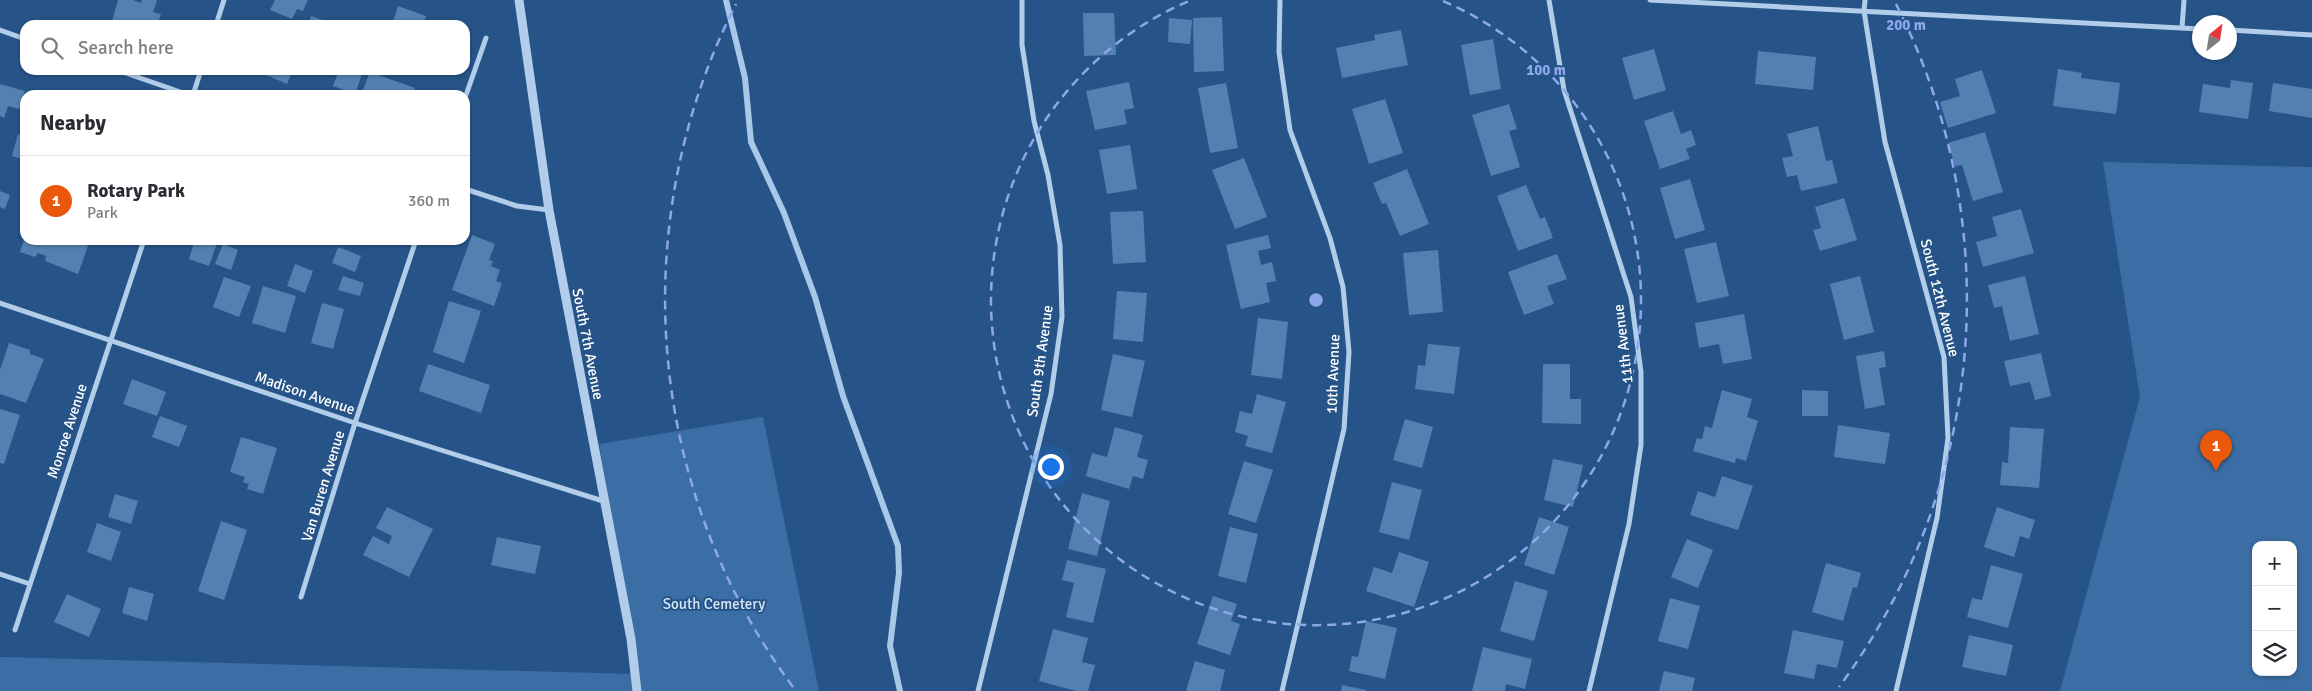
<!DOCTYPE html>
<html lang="en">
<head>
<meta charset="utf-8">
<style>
  :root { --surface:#fff; --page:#f7f7f7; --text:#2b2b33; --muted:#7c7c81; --line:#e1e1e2; --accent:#ea580c }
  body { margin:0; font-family:Signika,sans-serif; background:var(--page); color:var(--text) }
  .controls { position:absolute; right:15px; bottom:15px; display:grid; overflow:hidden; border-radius:10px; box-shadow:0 1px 4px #0004 }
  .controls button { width:45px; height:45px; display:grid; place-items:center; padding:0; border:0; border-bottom:1px solid var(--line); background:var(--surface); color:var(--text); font:25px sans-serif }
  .compass { position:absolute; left:2192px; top:15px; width:45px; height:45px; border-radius:50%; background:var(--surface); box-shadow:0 1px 4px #0004; rotate:30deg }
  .you { position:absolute; left:1050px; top:466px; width:18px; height:18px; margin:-12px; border:4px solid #fff; border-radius:50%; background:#1a73e8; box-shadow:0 0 0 8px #1a73e833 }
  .badge { display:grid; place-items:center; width:32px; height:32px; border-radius:50%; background:var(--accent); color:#fff; font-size:16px; font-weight:700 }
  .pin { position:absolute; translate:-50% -41px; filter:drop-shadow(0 1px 2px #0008) }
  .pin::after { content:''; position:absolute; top:26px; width:18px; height:15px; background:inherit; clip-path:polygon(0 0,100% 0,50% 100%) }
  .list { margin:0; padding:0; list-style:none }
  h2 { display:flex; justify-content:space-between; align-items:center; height:65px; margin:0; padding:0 20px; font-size:21px }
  h2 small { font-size:16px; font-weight:400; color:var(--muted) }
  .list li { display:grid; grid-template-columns:32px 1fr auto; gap:15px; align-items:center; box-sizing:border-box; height:90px; padding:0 20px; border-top:1px solid var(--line) }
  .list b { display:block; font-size:19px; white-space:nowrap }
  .list p { margin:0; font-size:16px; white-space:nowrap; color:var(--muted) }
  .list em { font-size:16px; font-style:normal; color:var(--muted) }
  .icon { flex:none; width:28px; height:28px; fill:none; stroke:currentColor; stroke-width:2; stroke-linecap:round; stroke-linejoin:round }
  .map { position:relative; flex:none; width:2312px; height:691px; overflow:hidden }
  .search { position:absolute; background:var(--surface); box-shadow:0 1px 4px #0004; left:20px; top:20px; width:450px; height:55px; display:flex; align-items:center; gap:12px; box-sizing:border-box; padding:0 18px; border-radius:15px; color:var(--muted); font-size:19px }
  .panel { position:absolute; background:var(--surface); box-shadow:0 1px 4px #0004; left:20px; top:90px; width:450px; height:155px; border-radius:15px }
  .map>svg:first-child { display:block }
  .green { fill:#3b6ea4; fill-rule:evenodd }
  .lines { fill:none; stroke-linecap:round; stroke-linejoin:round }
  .stream { stroke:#a7c8e9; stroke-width:6 }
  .building { fill:#5380b1 }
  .minor { stroke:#b2cde9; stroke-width:5 }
  .tertiary { stroke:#b2cde9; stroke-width:9 }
  .ring { fill:none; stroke:#8ea6ec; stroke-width:2.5; stroke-dasharray:9 6 }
  .labels { text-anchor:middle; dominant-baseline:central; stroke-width:4; stroke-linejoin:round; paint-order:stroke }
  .street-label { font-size:15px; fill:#fff; stroke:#265488 }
  .park-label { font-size:15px; fill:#d6e6f7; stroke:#265488 }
  .centre { fill:#8ea6ec; stroke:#265488; stroke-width:2.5 }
  .ring-label { font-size:15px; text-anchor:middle; font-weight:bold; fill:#8ea6ec; stroke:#265488; stroke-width:4; stroke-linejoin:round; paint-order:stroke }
</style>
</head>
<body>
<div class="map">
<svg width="2312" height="691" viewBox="0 0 2312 691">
  <rect width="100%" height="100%" fill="#265488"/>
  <path class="green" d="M 2103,162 L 2312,167 L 2312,691 L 2060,691 L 2140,397 ZM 2256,545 L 2293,545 L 2293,672 L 2256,672 Z
    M 763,417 L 819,691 L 642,691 L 599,444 Z
    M 0,657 L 635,674 L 636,691 L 0,691 Z"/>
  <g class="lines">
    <path class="stream" d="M 726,0 L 745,78 L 751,142 L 784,213 L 815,297 L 843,396 L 898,546 L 899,573 L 890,646 L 900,691"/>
  </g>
  <path class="building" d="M 118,0 L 133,0 L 141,3 L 142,0 L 157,0 L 153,12 L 161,14 L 157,25 L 124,25 L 112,21 Z
    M 275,0 L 308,0 L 303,11 L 297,9 L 292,19 L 270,10 Z
    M 398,6 L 426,16 L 423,25 L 392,25 Z
    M 1083,13 L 1114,13 L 1116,55 L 1084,56 Z
    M 311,16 L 337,25 L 308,25 Z
    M 1222,17 L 1224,71 L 1194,72 L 1193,18 Z
    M 1169,18 L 1192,20 L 1190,44 L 1168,42 Z
    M 1401,30 L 1408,65 L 1342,78 L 1336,48 L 1375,40 L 1374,35 Z
    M 1493,39 L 1501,89 L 1470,95 L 1461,45 Z
    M 1654,49 L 1666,90 L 1634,100 L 1622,58 Z
    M 1758,51 L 1816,57 L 1813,90 L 1755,84 Z
    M 2058,69 L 2082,73 L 2081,78 L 2120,83 L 2116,114 L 2053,106 Z
    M 266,70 L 293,70 L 287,84 L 266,75 Z
    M 339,70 L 363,71 L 355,94 L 333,86 Z
    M 1982,70 L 1996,113 L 1948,128 L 1940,102 L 1960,96 L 1955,79 Z
    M 370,72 L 415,88 L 412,95 L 361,95 Z
    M 2231,80 L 2253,83 L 2248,119 L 2199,112 L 2203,84 L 2230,88 Z
    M 1129,82 L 1134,108 L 1124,110 L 1127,124 L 1095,130 L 1086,91 Z
    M 1226,83 L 1238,148 L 1210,153 L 1198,88 Z
    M 2273,83 L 2312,89 L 2312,118 L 2269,111 Z
    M 0,84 L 25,91 L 19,109 L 8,106 L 4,118 L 0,116 Z
    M 1385,99 L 1403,153 L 1369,164 L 1352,109 Z
    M 1509,104 L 1517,129 L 1509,131 L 1520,167 L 1491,176 L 1472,115 Z
    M 1673,111 L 1681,134 L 1691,130 L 1696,145 L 1686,149 L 1690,159 L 1660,169 L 1644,121 Z
    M 1818,126 L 1826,161 L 1832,160 L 1838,183 L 1801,191 L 1797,175 L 1787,177 L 1782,158 L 1793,156 L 1787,134 Z
    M 1985,132 L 2003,192 L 1973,201 L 1962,165 L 1955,166 L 1948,143 Z
    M 18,134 L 25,136 L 25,160 L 12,156 Z
    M 1130,145 L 1137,189 L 1107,194 L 1099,150 Z
    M 1244,158 L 1267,217 L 1235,229 L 1212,170 Z
    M 1407,169 L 1429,224 L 1400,236 L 1386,203 L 1382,204 L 1373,183 Z
    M 1690,179 L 1705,230 L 1675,239 L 1660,188 Z
    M 1526,185 L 1540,219 L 1545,217 L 1553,238 L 1518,251 L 1497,196 Z
    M 0,191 L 10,195 L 5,209 L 0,207 Z
    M 1844,198 L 1857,240 L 1820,251 L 1813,230 L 1821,228 L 1815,207 Z
    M 2021,209 L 2034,253 L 1983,267 L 1976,242 L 1997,236 L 1992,217 Z
    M 1143,211 L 1146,262 L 1113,264 L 1110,212 Z
    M 472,235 L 495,244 L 489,260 L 493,261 L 491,266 L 500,270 L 496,281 L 502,283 L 494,306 L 452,290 Z
    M 1268,235 L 1271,248 L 1258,251 L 1261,265 L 1272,262 L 1276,281 L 1266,283 L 1270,302 L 1241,309 L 1226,245 Z
    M 24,240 L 45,240 L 52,243 L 53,240 L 73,240 L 88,246 L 78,274 L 45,261 L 46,256 L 38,253 L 35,257 L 20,252 Z
    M 195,240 L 218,240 L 209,266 L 189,259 Z
    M 1716,242 L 1729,296 L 1697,303 L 1684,249 Z
    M 223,244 L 238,250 L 231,270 L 215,264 Z
    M 338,247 L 361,256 L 355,272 L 332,263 Z
    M 1438,250 L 1443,312 L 1409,315 L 1403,253 Z
    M 1557,254 L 1567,279 L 1547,286 L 1554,304 L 1524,315 L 1508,272 Z
    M 295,264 L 313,271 L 305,293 L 287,286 Z
    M 343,276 L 364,283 L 360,296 L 338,290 Z
    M 1860,276 L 1874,332 L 1844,340 L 1830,284 Z
    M 2025,276 L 2039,334 L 2010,341 L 2002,306 L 1994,308 L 1988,285 Z
    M 224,277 L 251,286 L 239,317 L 213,307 Z
    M 263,286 L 296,296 L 285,333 L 252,323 Z
    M 1117,291 L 1147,293 L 1143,342 L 1113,339 Z
    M 449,301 L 481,311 L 464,363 L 433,352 Z
    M 322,303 L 344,309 L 333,349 L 311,343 Z
    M 1744,314 L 1752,359 L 1723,364 L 1719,344 L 1699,348 L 1695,323 Z
    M 1258,318 L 1288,322 L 1282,379 L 1251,375 Z
    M 9,343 L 30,350 L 30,354 L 44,359 L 26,403 L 0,394 L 0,370 Z
    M 1428,344 L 1460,347 L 1454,394 L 1415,389 L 1418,365 L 1425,366 Z
    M 1884,351 L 1886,367 L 1879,368 L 1885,405 L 1865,409 L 1856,356 Z
    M 2041,353 L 2051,396 L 2035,400 L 2030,382 L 2010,386 L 2004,361 Z
    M 1113,354 L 1145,361 L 1132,417 L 1101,410 Z
    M 428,364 L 490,385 L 481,413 L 419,391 Z
    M 1543,364 L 1570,364 L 1570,399 L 1581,399 L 1581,424 L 1542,423 Z
    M 132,379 L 166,392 L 157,416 L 123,404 Z
    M 1722,390 L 1752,399 L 1747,417 L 1758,421 L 1746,461 L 1736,458 L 1735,463 L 1693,451 L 1697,438 L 1702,439 L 1705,426 L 1712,428 Z
    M 1802,390 L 1828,391 L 1828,416 L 1802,416 Z
    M 1257,394 L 1286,402 L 1272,453 L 1245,446 L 1248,436 L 1235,432 L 1240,411 L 1252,414 Z
    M 0,409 L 20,415 L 4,464 L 0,463 Z
    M 160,416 L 187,426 L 179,447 L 152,437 Z
    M 1405,419 L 1433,427 L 1422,468 L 1393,460 Z
    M 1838,425 L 1890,433 L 1885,464 L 1834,457 Z
    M 1115,427 L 1143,435 L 1137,457 L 1148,460 L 1143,479 L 1133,476 L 1129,489 L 1086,476 L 1092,453 L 1107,457 Z
    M 2010,427 L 2044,429 L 2039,488 L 2000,485 L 2002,462 L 2008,463 Z
    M 241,437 L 277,448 L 263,494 L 247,489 L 249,484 L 243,482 L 245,477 L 230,472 Z
    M 1553,459 L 1583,465 L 1573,507 L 1544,500 Z
    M 1244,461 L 1273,470 L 1256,523 L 1228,514 Z
    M 1722,476 L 1753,486 L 1738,530 L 1690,515 L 1698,491 L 1715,497 Z
    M 1392,482 L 1422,490 L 1409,540 L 1379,532 Z
    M 1082,493 L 1110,501 L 1097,556 L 1068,549 Z
    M 115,494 L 138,501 L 131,524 L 108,517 Z
    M 387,507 L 433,529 L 409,577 L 363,555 L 373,536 L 389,544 L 392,536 L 376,528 Z
    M 1997,507 L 2035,520 L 2029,539 L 2020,536 L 2014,557 L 1984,547 Z
    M 1539,517 L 1569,527 L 1554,575 L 1524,565 Z
    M 221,521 L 247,530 L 224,600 L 198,591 Z
    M 97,523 L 121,532 L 111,561 L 87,552 Z
    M 1230,527 L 1258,534 L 1246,583 L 1218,576 Z
    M 497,537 L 541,546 L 535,574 L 491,565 Z
    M 1687,539 L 1713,550 L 1698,588 L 1671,577 Z
    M 1399,552 L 1429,562 L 1414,607 L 1366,591 L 1374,567 L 1392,573 Z
    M 1067,560 L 1106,569 L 1093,623 L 1066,617 L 1074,583 L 1062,580 Z
    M 1826,563 L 1861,573 L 1857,588 L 1853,587 L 1843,621 L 1812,612 Z
    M 1991,565 L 2023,574 L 2008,628 L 1967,617 L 1972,598 L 1982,600 Z
    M 1515,581 L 1548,591 L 1534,641 L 1500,631 Z
    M 129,587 L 154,594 L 147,621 L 122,613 Z
    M 67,594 L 101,609 L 89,637 L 54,622 Z
    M 1213,596 L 1237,604 L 1231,621 L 1240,624 L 1230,655 L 1197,644 Z
    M 1670,598 L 1700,606 L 1688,649 L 1658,641 Z
    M 1366,621 L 1397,628 L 1385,679 L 1349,671 L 1352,656 L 1358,657 Z
    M 1053,629 L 1088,638 L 1082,662 L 1095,665 L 1088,691 L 1076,691 L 1039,681 Z
    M 1793,630 L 1844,641 L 1837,668 L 1817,664 L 1814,679 L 1784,673 Z
    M 1969,635 L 2013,645 L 2006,676 L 1962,667 Z
    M 1483,647 L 1532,659 L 1525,689 L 1506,684 L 1505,691 L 1472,691 Z
    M 1195,661 L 1225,670 L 1220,691 L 1186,691 Z
    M 1664,671 L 1695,678 L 1692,691 L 1659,691 Z
    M 1342,685 L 1366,690 L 1366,691 L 1341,691 Z"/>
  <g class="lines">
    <path class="minor" d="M 1280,0 L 1279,52 L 1290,130 L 1330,238 L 1343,287 L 1349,352 L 1344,429 L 1282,691
      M 1549,0 L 1564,90 L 1631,297 L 1641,372 L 1641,445 L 1629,524 L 1589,691
      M 1650,0 L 2200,29
      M 1865,0 L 1864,11 L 1885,142 L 1944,357 L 1948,438 L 1937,518 L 1896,691
      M 216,25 L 224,0
      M 2182,28 L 2184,0
      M 0,30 L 25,39
      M 2230,30 L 2312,35
      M 117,70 L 189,95
      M 193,95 L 201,70
      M 465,98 L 486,38
      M 465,189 L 517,206 L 549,210
      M 0,303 L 355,423 L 603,501
      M 0,574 L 30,584
      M 301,597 L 355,423 L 416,240
      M 15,630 L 144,240
      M 978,691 L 1051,394 L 1062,317 L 1060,245 L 1048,175 L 1034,121 L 1022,45 L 1022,0"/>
    <path class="tertiary" d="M 519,0 L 549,210 L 631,639 L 637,691"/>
  </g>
  <g class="ring">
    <path d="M1443 1A325 325 0 1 1 1189 1"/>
    <path d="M793 687A651 651 0 0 1 736 4M1896 4A651 651 0 0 1 1839 687"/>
  </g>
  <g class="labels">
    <g class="street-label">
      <text transform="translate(1940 298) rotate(76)">South 12th Avenue</text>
      <text transform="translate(588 344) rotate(79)">South 7th Avenue</text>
      <text transform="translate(1623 344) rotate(-97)">11th Avenue</text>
      <text transform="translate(1040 361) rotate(-82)">South 9th Avenue</text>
      <text transform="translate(1333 374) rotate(-88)">10th Avenue</text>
      <text transform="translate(305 393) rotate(19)">Madison Avenue</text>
      <text transform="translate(67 431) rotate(-72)">Monroe Avenue</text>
      <text transform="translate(323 486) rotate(-73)">Van Buren Avenue</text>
    </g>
    <g class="park-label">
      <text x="714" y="604">South Cemetery</text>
    </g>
  </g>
  <circle cx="1316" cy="300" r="8" class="centre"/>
  <g class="ring-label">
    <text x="1906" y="30">200 m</text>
    <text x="1546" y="75">100 m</text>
  </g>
</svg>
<div class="controls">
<button>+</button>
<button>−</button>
<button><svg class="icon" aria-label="layers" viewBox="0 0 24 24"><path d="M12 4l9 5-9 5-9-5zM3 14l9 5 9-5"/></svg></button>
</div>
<svg class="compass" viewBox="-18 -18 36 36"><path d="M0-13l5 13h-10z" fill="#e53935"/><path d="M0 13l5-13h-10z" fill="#7c7c81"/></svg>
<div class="you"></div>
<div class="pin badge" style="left:2216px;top:471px">1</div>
<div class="search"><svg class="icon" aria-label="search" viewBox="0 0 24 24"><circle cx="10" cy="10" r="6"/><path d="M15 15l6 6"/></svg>Search here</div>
<section class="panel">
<h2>Nearby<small></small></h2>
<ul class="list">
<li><span class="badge">1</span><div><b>Rotary Park</b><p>Park</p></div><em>360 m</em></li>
</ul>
</section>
</div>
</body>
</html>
